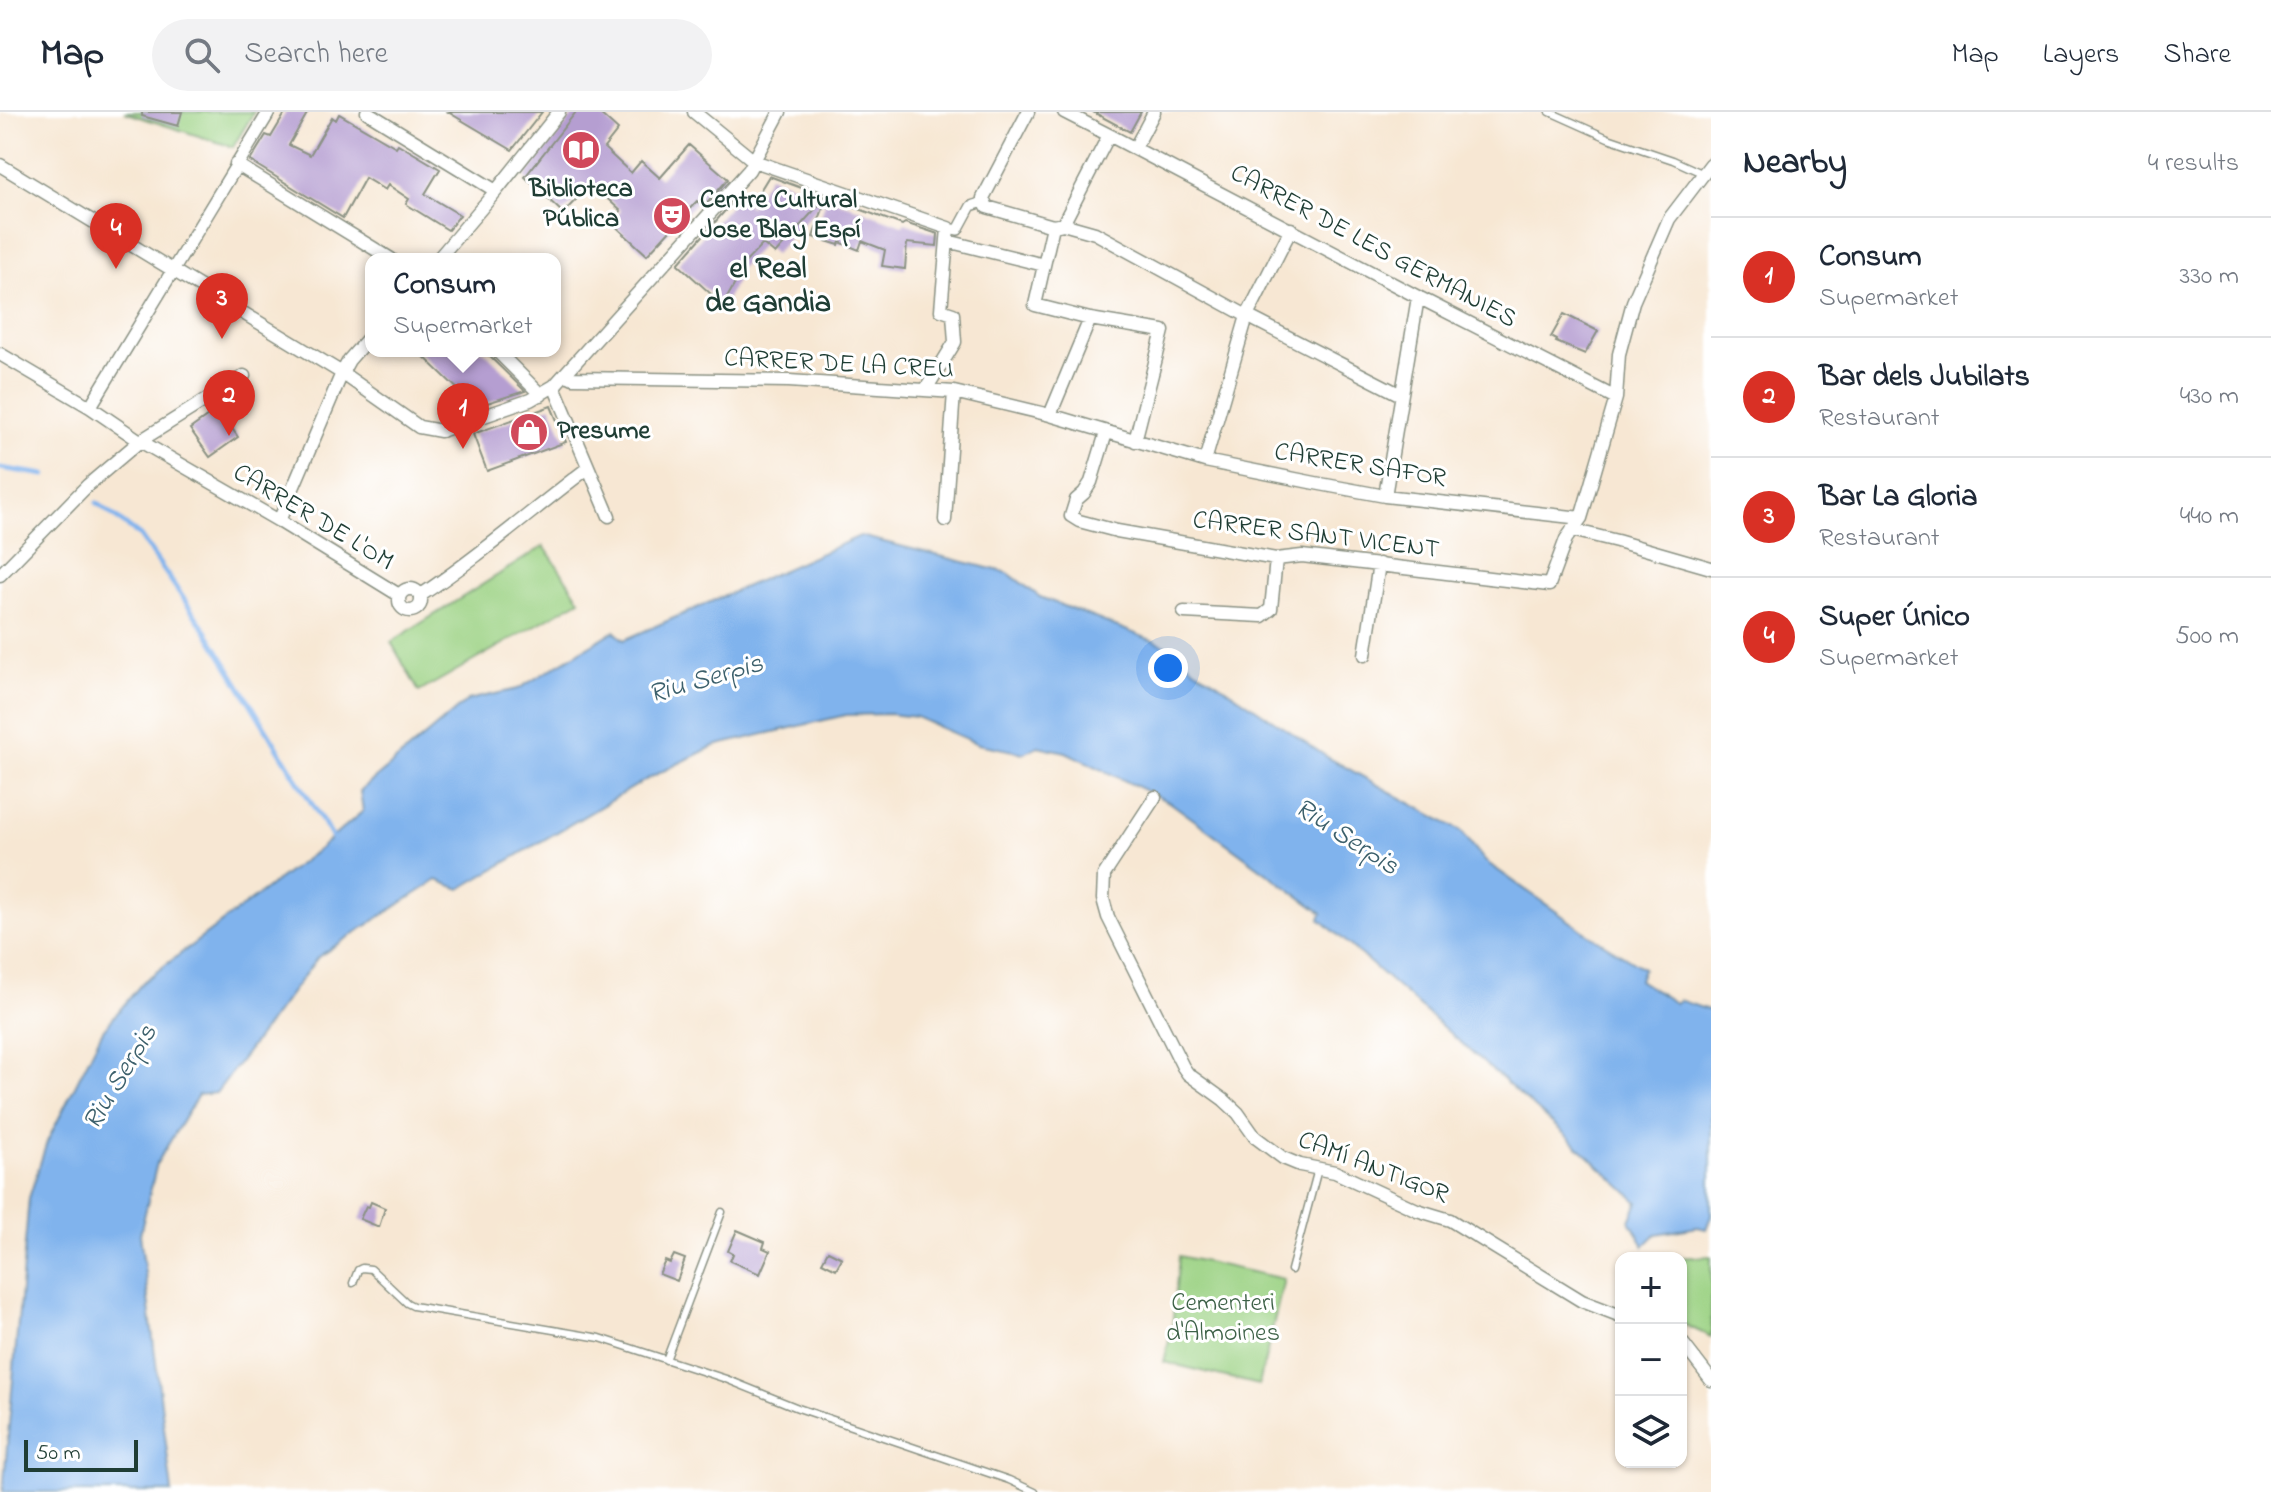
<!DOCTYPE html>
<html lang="en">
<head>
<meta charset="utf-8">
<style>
  :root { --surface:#fff; --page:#f2f2f3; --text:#1f2937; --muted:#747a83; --line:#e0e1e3; --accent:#d93025 }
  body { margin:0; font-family:"Indie Flower",sans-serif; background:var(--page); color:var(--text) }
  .controls { position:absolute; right:24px; bottom:24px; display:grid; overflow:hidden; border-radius:16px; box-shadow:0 2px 6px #0004 }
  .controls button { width:72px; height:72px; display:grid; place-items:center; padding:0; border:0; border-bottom:2px solid var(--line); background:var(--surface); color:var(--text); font:40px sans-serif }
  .scale { position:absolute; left:24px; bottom:20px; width:114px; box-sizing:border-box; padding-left:8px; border:4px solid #1f3d34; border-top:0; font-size:22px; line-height:28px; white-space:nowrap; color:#1f3d34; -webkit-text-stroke:6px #fff; paint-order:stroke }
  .you { position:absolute; left:1168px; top:556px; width:28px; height:28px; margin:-20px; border:6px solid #fff; border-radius:50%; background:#1a73e8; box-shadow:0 0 0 12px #1a73e833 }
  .badge { display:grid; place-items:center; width:52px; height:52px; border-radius:50%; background:var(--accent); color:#fff; font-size:26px; font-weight:700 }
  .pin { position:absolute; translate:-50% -66px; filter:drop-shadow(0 2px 4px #0008) }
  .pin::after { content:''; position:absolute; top:42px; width:28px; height:24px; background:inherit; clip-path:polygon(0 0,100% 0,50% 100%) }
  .popup { position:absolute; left:365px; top:141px; width:196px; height:104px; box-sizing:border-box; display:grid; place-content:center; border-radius:16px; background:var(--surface); filter:drop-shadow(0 2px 6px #0005); font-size:26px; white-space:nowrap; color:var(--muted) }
  .popup b { font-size:30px; color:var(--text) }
  .popup::after { content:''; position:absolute; left:50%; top:100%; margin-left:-16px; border:16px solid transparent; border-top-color:var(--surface) }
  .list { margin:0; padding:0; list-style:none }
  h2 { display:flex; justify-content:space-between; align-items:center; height:104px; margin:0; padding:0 32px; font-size:34px }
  h2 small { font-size:26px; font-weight:400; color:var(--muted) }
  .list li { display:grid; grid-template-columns:52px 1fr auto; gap:24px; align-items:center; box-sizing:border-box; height:120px; padding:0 32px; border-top:2px solid var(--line) }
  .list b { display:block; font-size:30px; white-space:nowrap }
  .list p { margin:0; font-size:26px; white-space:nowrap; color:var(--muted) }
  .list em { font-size:26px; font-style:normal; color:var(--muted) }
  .icon { flex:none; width:44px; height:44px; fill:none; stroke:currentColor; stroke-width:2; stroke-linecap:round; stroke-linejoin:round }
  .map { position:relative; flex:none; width:1711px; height:1380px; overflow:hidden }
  header { display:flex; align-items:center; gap:48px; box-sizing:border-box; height:112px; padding:0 40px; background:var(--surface); border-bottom:2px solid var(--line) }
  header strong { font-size:38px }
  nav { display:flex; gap:44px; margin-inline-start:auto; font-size:28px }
  .search { width:560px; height:72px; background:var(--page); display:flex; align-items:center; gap:20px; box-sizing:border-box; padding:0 28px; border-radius:44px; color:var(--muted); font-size:30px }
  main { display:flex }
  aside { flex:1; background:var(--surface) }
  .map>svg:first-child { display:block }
  .green { fill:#9bd283; stroke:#5d885c; stroke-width:2 }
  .water { fill:#80b3ed; stroke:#507890; stroke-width:2 }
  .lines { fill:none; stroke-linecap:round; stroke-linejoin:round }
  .stream { stroke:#80b3ed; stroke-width:5 }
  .building { fill:#b59ed1 }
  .service-casing { stroke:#8b9284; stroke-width:9 }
  .pedestrian-casing { stroke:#8b9284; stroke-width:12 }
  .minor-casing { stroke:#8b9284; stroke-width:15 }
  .service { stroke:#fff; stroke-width:6 }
  .pedestrian { stroke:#fff; stroke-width:9 }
  .minor { stroke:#fff; stroke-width:12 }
  .labels { text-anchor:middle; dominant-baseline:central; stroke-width:6; stroke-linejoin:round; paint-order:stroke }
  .poi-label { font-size:26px; font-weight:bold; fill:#1f3d34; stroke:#fff; text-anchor:start }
  .street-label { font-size:26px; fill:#1f3d34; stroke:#fff }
  .park-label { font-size:26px; fill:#3e6248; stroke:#fff }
  .water-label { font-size:28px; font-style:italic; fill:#3c606c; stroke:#fff }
  .quarter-label { font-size:30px; font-weight:bold; fill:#1f3d34; stroke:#fff }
</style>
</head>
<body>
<header>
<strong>Map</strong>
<div class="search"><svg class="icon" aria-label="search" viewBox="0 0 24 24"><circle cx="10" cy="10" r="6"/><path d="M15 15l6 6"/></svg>Search here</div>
<nav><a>Map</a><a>Layers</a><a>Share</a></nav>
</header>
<main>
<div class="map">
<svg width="1711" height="1380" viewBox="0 0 1711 1380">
  <rect width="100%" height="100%" fill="#fff"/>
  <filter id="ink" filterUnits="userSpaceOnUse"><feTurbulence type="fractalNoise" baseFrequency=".0125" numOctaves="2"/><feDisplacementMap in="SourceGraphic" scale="16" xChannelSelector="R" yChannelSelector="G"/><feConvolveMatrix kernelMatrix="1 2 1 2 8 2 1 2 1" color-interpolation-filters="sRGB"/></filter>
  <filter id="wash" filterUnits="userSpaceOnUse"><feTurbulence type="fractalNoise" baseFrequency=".006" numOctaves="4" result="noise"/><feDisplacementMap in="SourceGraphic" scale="32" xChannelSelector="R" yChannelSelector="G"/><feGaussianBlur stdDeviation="1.8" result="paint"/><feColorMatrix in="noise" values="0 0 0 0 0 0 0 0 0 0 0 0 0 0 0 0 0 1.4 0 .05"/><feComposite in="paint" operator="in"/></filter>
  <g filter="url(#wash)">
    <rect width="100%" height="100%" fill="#f7e7d3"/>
    <path class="green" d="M 124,0 L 254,0 L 233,35 Z
      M 544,434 L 580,488 L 419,580 L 391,530 Z
      M 1179,1144 L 1284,1167 L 1259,1273 L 1164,1250 L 1172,1216 Z
      M 1711,1144 L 1711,1225 L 1681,1211 L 1681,1146 L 1675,1146 Z"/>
    <path class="water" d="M 860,424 L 1008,461 L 1040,485 L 1175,537 L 1194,557 L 1215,569 L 1327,645 L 1461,719 L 1485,749 L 1588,822 L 1643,856 L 1639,868 L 1675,891 L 1679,888 L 1711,899 L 1711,1104 L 1706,1117 L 1698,1115 L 1656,1122 L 1644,1134 L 1630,1109 L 1638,1090 L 1568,1025 L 1320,807 L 1322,801 L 1171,691 L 1066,640 L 1038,634 L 1024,641 L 978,632 L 916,605 L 889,602 L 846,603 L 714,634 L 651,665 L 460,777 L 437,768 L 318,845 L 216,981 L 198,983 L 157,1051 L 140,1122 L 172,1380 L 3,1380 L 29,1086 L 47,1030 L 103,918 L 143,870 L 319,737 L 363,699 L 360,679 L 468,588 L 518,577 L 614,519 L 624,528 Z"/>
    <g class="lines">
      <path class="stream" d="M 0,356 L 45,363
        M 97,391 L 140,424 L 208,522 L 336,731"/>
    </g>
    <g id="blocks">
      <path class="building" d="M 142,0 L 182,0 L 178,14 L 142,4 Z
        M 286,0 L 308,0 L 289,33 L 310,43 L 332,5 L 336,8 L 339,2 L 396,35 L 398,32 L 440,57 L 425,82 L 460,103 L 448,118 L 406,92 L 409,87 L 388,73 L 385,78 L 365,66 L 343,106 L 250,49 L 266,23 L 271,25 Z
        M 448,0 L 542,0 L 512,38 Z
        M 576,0 L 598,0 L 618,18 L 604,36 L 631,61 L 641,49 L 660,66 L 689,33 L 728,67 L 704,95 L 697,89 L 647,143 L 611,110 L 621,99 L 591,72 L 563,101 L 525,65 Z
        M 1093,0 L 1141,0 L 1130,20 Z
        M 769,64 L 826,85 L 775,142 L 763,132 L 738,158 L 741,161 L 723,193 L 678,152 L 738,84 L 750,95 Z
        M 827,85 L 902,113 L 905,111 L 938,122 L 937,134 L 907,131 L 905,157 L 882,154 L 885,138 L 862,129 L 859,138 L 840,130 L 839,133 L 813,125 Z
        M 1564,202 L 1598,219 L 1585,242 L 1556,230 L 1557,228 L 1551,225 Z
        M 418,239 L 484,239 L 525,279 L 478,294 L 467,286 Z
        M 551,294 L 566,330 L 487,359 L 473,322 Z
        M 218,297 L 238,325 L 210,345 L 190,317 Z
        M 371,1090 L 385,1096 L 379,1115 L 360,1107 L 366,1094 L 369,1095 Z
        M 737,1118 L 765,1130 L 763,1136 L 770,1139 L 760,1162 L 730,1149 L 733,1142 L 728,1139 Z
        M 828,1139 L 842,1146 L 836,1157 L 822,1150 Z
        M 674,1143 L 685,1147 L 677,1169 L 659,1162 L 665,1149 L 670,1151 Z"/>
    </g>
  </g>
  <g filter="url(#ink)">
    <use href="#blocks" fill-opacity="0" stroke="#8b9284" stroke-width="2"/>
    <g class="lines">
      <defs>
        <path id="service" d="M 1550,0 L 1608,26 L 1673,48 L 1704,62
          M 1291,1158 L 1318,1057
          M 353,1171 L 358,1158 L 362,1156 L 371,1157 L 407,1191 L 413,1194 L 600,1226 L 726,1267 L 798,1296 L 1009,1368 L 1035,1380
          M 666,1248 L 722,1100"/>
        <path id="pedestrian" d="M 948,116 L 958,118 L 971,94 L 984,90"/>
        <path id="minor" d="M 367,0 L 496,79
          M 694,0 L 754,49 L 948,116 L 941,198 L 953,202 L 955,230 L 926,277
          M 1028,0 L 983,86 L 987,95 L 1053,114 L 1063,112 L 1095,121 L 1247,204 L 1401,283
          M 1109,23 L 1418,185 L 1616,286
          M 1135,36 L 1154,0
          M 236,52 L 391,147
          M 0,53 L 342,261 L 419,315 L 441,319 L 530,288 L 554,274 L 749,58 L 780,0
          M 1063,112 L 1109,23 L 1064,0
          M 1053,114 L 1035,193 L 1090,207 L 1163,219 L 1135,329
          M 947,129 L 1044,153
          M 438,147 L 496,79 L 559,0
          M 497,239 L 541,283
          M 0,242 L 90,295 L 140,329 L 279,409 L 399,483
          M 565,262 L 573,266 L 789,269 L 954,280 L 1050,303 L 1205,349 L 1315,371 L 1385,384 L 1581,406
          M 554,274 L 609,404
          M 90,295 L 269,0
          M 1050,303 L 1090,207
          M 1106,321 L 1091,370 L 1084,381 L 1076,388 L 1071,404 L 1079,409 L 1117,419 L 1276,447 L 1302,444 L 1549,473 L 1566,427 L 1581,406 L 1584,396 L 1616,286 L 1619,242 L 1633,190 L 1669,107 L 1711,52
          M 1205,349 L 1247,204 L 1291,117
          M 1385,384 L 1418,185
          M 945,408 L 954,280
          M 279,409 L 342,261 L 349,248 L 371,223
          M 1572,418 L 1617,429 L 1711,456
          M 0,463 L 88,373 L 140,329 L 244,264
          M399 488a11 11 0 1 1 22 0a11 11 0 1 1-22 0Z
          M 421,483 C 479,445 532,398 588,356
          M 1184,500 L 1262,504 L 1271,497 L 1276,447
          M 1365,543 L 1379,452
          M 1155,685 L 1104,763 L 1103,787 L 1108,805 L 1183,955 L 1188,962 L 1224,988 L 1238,1001 L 1255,1025 L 1283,1046 L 1300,1053 L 1335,1060 L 1417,1098 L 1450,1108 L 1582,1189 L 1621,1204
          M 1681,1229 L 1711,1268"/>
      </defs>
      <use href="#service" class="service-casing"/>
      <use href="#pedestrian" class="pedestrian-casing"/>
      <use href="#minor" class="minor-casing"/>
      <use href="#service" class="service"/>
      <use href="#pedestrian" class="pedestrian"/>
      <use href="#minor" class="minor"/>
    </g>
  </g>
  <defs>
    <symbol id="library-disc" viewBox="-11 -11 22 22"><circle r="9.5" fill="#d1495b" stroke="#fff"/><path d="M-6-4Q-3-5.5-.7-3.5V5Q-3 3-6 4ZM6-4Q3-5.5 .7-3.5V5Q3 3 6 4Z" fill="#fff"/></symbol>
    <symbol id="theatre-disc" viewBox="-11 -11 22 22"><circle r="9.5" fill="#d1495b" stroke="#fff"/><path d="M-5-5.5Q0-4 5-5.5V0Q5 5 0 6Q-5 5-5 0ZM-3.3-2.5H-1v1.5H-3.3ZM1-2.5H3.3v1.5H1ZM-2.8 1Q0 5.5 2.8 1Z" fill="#fff"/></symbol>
    <symbol id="shop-disc" viewBox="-11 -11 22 22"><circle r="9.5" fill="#d1495b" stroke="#fff"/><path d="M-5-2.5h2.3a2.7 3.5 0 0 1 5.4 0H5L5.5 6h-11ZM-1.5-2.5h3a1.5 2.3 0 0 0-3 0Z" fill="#fff"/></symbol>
  </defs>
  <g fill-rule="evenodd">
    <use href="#library-disc" x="559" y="16" width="44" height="44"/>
    <use href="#theatre-disc" x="650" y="82" width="44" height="44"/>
    <use href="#shop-disc" x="507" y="298" width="44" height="44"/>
  </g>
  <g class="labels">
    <g class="poi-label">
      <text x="581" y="78" text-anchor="middle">Biblioteca<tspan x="581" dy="30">Pública</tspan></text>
      <text x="700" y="89">Centre Cultural<tspan x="700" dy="30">Jose Blay Espí</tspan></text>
      <text x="557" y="320">Presume</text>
    </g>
    <g class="street-label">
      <text transform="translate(1373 135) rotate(28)">CARRER DE LES GERMANIES</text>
      <text transform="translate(839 253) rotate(3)">CARRER DE LA CREU</text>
      <text transform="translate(1360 354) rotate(9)">CARRER SAFOR</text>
      <text transform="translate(313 406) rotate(31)">CARRER DE L'OM</text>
      <text transform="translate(1316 424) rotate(7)">CARRER SANT VICENT</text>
      <text transform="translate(1373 1056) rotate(21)">CAMÍ ANTIGOR</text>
    </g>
    <g class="park-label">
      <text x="1223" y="1192">Cementeri<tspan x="1223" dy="30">d'Almoines</tspan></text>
    </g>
    <g class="water-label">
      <text transform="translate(706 568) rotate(-16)">Riu Serpis</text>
      <text transform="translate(1346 726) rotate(33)">Riu Serpis</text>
      <text transform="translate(121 966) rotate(-59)">Riu Serpis</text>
    </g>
    <g class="quarter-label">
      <text x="768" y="158">el Real<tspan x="768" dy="34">de Gandia</tspan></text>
    </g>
  </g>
</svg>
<div class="controls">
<button>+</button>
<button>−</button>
<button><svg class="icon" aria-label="layers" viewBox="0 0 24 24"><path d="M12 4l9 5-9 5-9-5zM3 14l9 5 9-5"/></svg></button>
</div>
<div class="scale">50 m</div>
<div class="you"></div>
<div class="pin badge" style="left:463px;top:337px">1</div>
<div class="popup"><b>Consum</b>Supermarket</div>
<div class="pin badge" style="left:229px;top:324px">2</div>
<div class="pin badge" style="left:222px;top:227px">3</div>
<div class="pin badge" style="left:116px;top:157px">4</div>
</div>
<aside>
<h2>Nearby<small>4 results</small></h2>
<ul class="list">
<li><span class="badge">1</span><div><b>Consum</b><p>Supermarket</p></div><em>330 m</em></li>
<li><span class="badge">2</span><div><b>Bar dels Jubilats</b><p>Restaurant</p></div><em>430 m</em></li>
<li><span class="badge">3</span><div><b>Bar La Gloria</b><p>Restaurant</p></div><em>440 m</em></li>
<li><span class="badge">4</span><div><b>Super Único</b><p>Supermarket</p></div><em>500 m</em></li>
</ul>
</aside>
</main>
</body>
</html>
